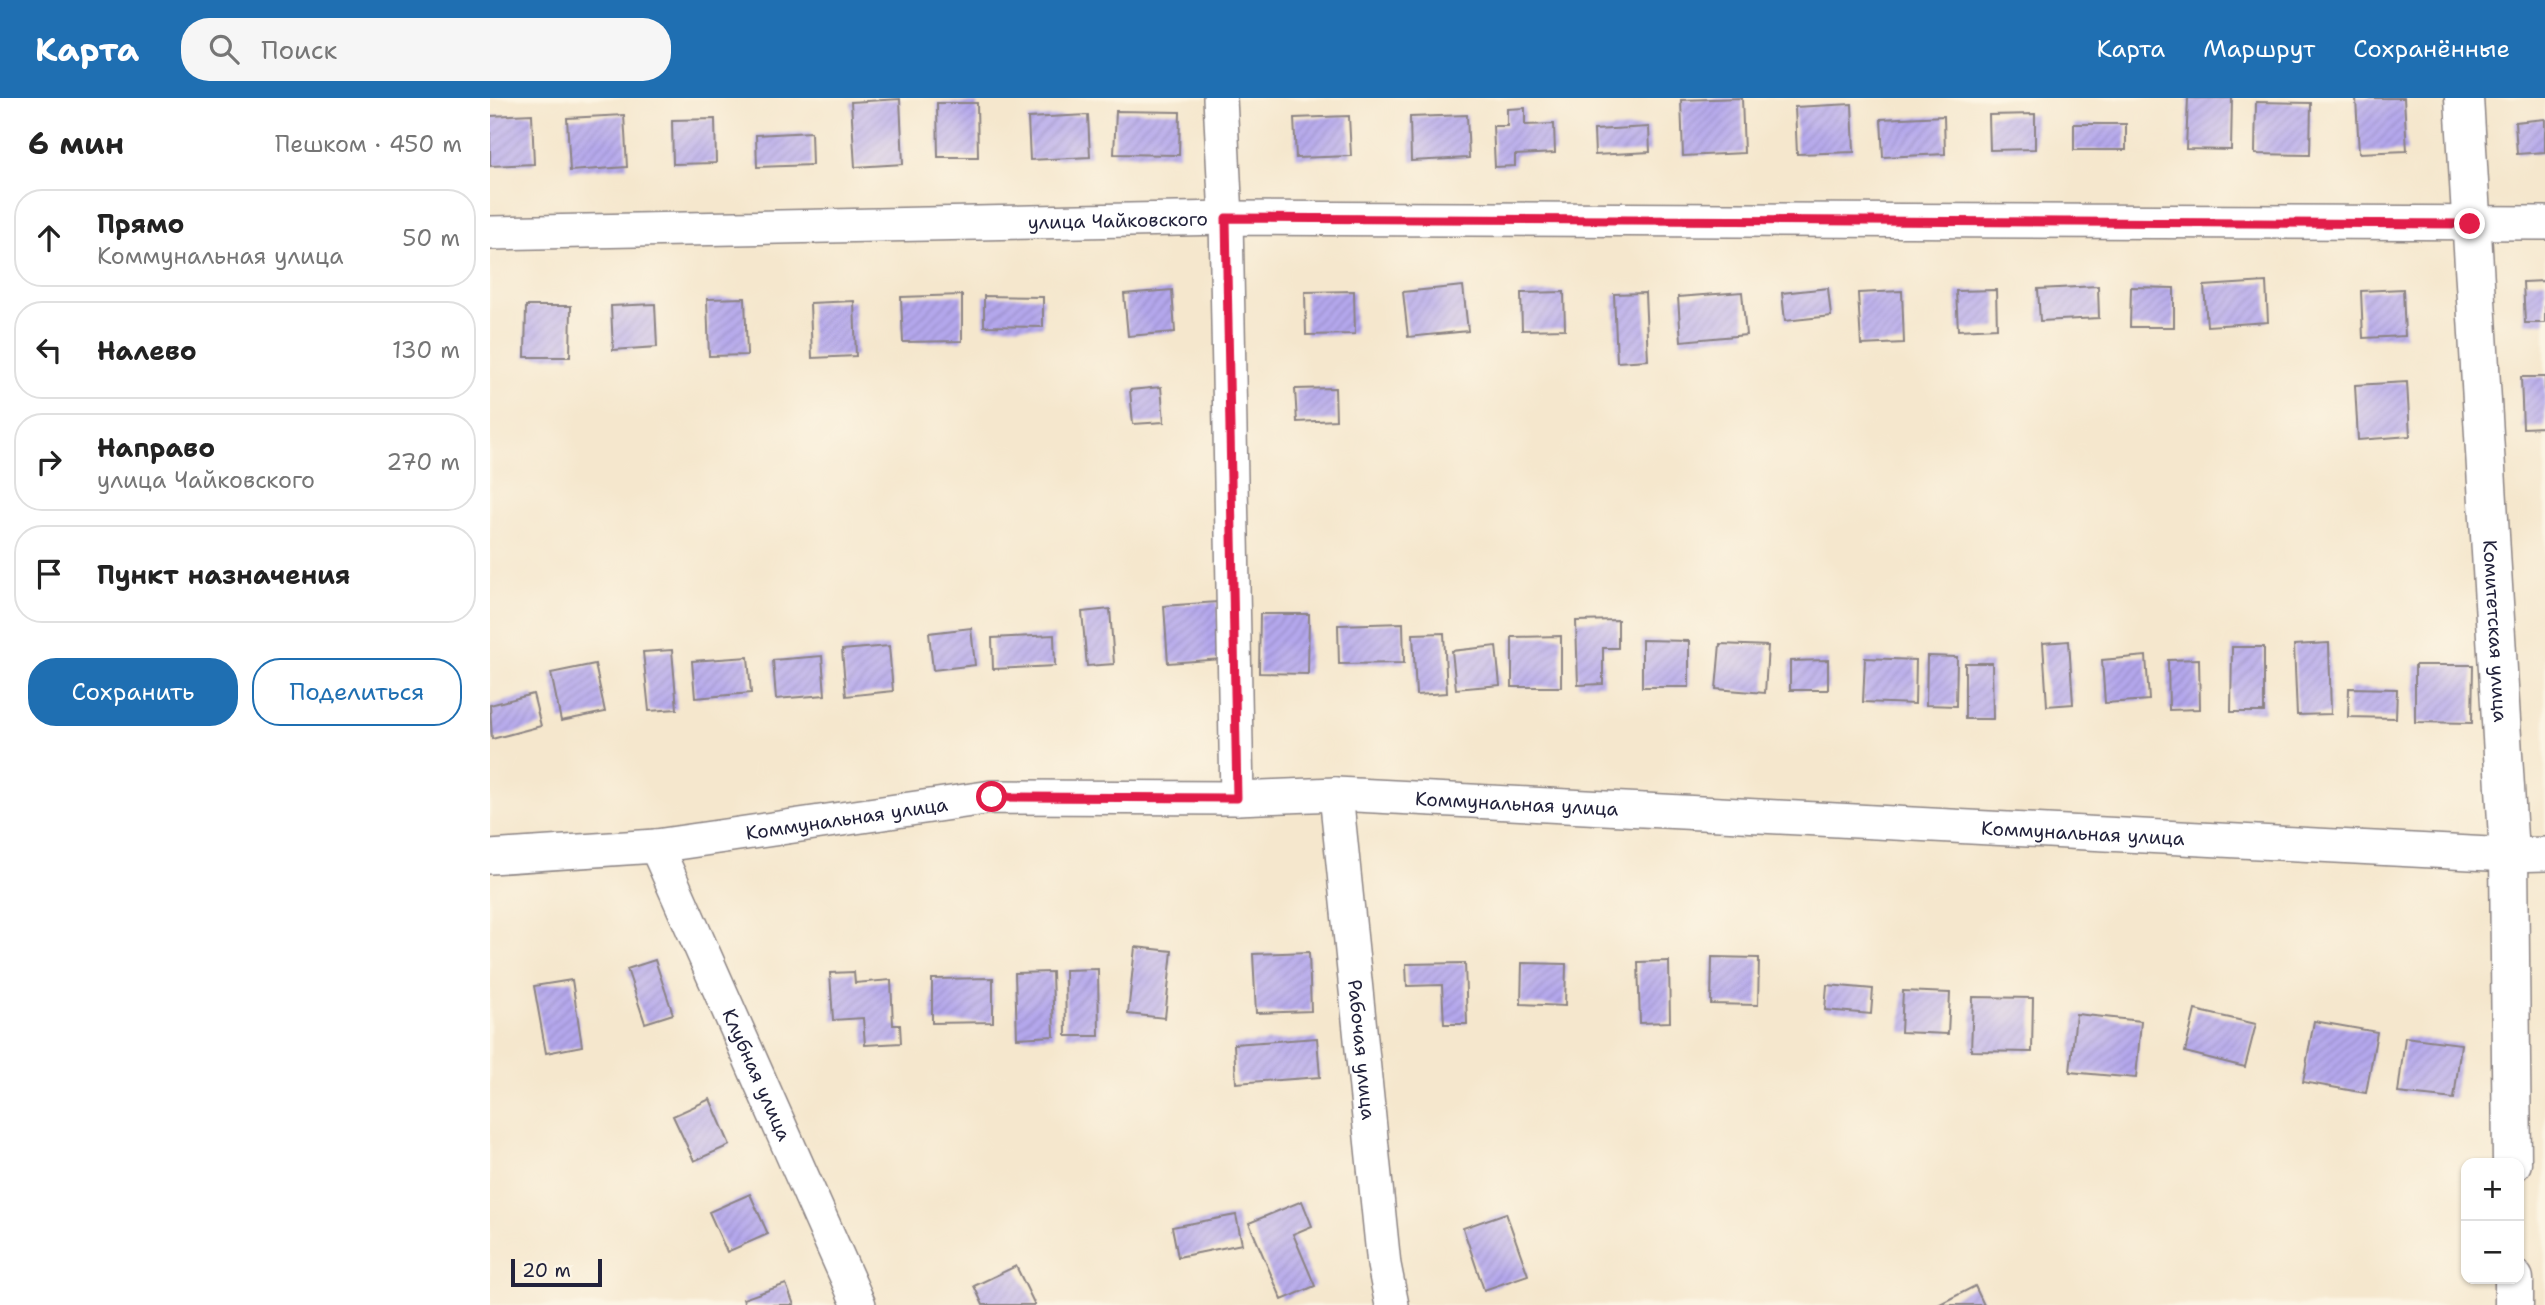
<!DOCTYPE html>
<html lang="ru">
<head>
<meta charset="utf-8">
<style>
  :root { --surface:#fff; --page:#f6f6f6; --text:#222; --muted:#767676; --line:#e0e0e0; --accent:#1f6fb2 }
  body { margin:0; font-family:"Shantell Sans",sans-serif; background:var(--page); color:var(--text) }
  .controls { position:absolute; right:21px; bottom:21px; display:grid; overflow:hidden; border-radius:14px; box-shadow:0 2px 5px #0004 }
  .controls button { width:63px; height:63px; display:grid; place-items:center; padding:0; border:0; border-bottom:2px solid var(--line); background:var(--surface); color:var(--text); font:35px sans-serif }
  .scale { position:absolute; left:21px; bottom:18px; width:91px; box-sizing:border-box; padding-left:7px; border:4px solid #22223b; border-top:0; font-size:19px; line-height:24px; white-space:nowrap; color:#22223b; -webkit-text-stroke:5px #fcf5e5; paint-order:stroke }
  .stop { position:absolute; width:21px; height:21px; margin:-16px; border:5px solid #e11d48; border-radius:50%; background:#fff }
  .stop.end { background:#e11d48; border-color:#fff; box-shadow:0 2px 7px #0008 }
  .list { margin:0; padding:0; list-style:none }
  h2 { display:flex; justify-content:space-between; align-items:center; height:91px; margin:0; padding:0 28px; font-size:30px }
  h2 small { font-size:23px; font-weight:400; color:var(--muted) }
  .list li { display:grid; grid-template-columns:46px 1fr auto; gap:21px; align-items:center; box-sizing:border-box; height:98px; margin:0 14px 14px; padding:0 14px; border:2px solid var(--line); border-radius:28px }
  .list b { display:block; font-size:26px; white-space:nowrap }
  .list p { margin:0; font-size:23px; white-space:nowrap; color:var(--muted) }
  .list em { font-size:23px; font-style:normal; color:var(--muted) }
  .actions { display:flex; gap:14px; padding:21px 28px }
  .actions a { flex:1; padding:16px 0; border:2px solid var(--accent); border-radius:28px; text-align:center; font-size:24px; color:var(--accent) }
  .actions .main { background:var(--accent); color:#fff }
  .icon { flex:none; width:38px; height:38px; fill:none; stroke:currentColor; stroke-width:2; stroke-linecap:round; stroke-linejoin:round }
  .map { position:relative; flex:none; width:2055px; height:1207px; overflow:hidden }
  header { display:flex; align-items:center; gap:42px; box-sizing:border-box; height:98px; padding:0 35px; background:var(--accent); color:#fff }
  header strong { font-size:33px }
  nav { display:flex; gap:38px; margin-inline-start:auto; font-size:24px }
  .search { width:490px; height:63px; background:var(--page); display:flex; align-items:center; gap:18px; box-sizing:border-box; padding:0 24px; border-radius:28px; color:var(--muted); font-size:26px }
  main { display:flex }
  aside { flex:1; background:var(--surface) }
  .map>svg:first-child { display:block }
  .building { fill:url(#building-hatch) }
  .lines { fill:none; stroke-linecap:round; stroke-linejoin:round }
  .minor-casing { stroke:#8c8484; stroke-width:36 }
  .tertiary-casing { stroke:#8c8484; stroke-width:41 }
  .minor { stroke:#fff; stroke-width:33 }
  .tertiary { stroke:#fff; stroke-width:38 }
  .route { stroke:#e11d48; stroke-width:9 }
  .labels { text-anchor:middle; dominant-baseline:central; stroke-width:7; stroke-linejoin:round; paint-order:stroke }
  .street-label { font-size:19px; fill:#22223b; stroke:#fcf5e5 }
</style>
</head>
<body>
<header>
<strong>Карта</strong>
<div class="search"><svg class="icon" aria-label="search" viewBox="0 0 24 24"><circle cx="10" cy="10" r="6"/><path d="M15 15l6 6"/></svg>Поиск</div>
<nav><a>Карта</a><a>Маршрут</a><a>Сохранённые</a></nav>
</header>
<main>
<aside>
<h2>6 мин<small>Пешком · 450 m</small></h2>
<ul class="list">
<li><svg class="icon" aria-label="ahead" viewBox="0 0 24 24"><path d="M12 20V5M6 11l6-6 6 6"/></svg><div><b>Прямо</b><p>Коммунальная улица</p></div><em>50 m</em></li>
<li><svg class="icon" aria-label="left" viewBox="0 0 24 24"><path d="M17 20v-9H6M10 6l-5 5 5 5"/></svg><div><b>Налево</b></div><em>130 m</em></li>
<li><svg class="icon" aria-label="right" viewBox="0 0 24 24"><path d="M7 20v-9h11M14 6l5 5-5 5"/></svg><div><b>Направо</b><p>улица Чайковского</p></div><em>270 m</em></li>
<li><svg class="icon" aria-label="arrive" viewBox="0 0 24 24"><path d="M6 21V4h12l-3 4 3 4H6"/></svg><div><b>Пункт назначения</b></div></li>
</ul>
<div class="actions"><a class="main">Сохранить</a><a>Поделиться</a></div>
</aside>
<div class="map">
<svg width="2055" height="1207" viewBox="0 0 2055 1207">
  <defs>
    <pattern id="building-hatch" width="6" height="6" patternUnits="userSpaceOnUse" patternTransform="scale(1.75)"><rect width="6" height="6" fill="#b4a7ec"/><path d="M-1 1l2-2M0 6l6-6M5 7l2-2" fill="none" stroke="#9a8fcb"/></pattern>
  </defs>
  <rect width="100%" height="100%" fill="#fcf5e5"/>
  <filter id="ink" filterUnits="userSpaceOnUse"><feTurbulence type="fractalNoise" baseFrequency=".0143" numOctaves="2"/><feDisplacementMap in="SourceGraphic" scale="14" xChannelSelector="R" yChannelSelector="G"/><feConvolveMatrix kernelMatrix="1 2 1 2 8 2 1 2 1" color-interpolation-filters="sRGB"/></filter>
  <filter id="wash" filterUnits="userSpaceOnUse"><feTurbulence type="fractalNoise" baseFrequency=".00686" numOctaves="4" result="noise"/><feDisplacementMap in="SourceGraphic" scale="28" xChannelSelector="R" yChannelSelector="G"/><feGaussianBlur stdDeviation="1.57" result="paint"/><feColorMatrix in="noise" values="0 0 0 0 0 0 0 0 0 0 0 0 0 0 0 0 0 1.4 0 .05"/><feComposite in="paint" operator="in"/></filter>
  <g filter="url(#wash)">
    <rect width="100%" height="100%" fill="#f5e7cd"/>
    <g id="blocks">
      <path class="building" d="M 1252,0 L 1254,55 L 1193,58 L 1191,2 Z
        M 1698,0 L 1742,0 L 1741,52 L 1696,51 Z
        M 1866,0 L 1914,0 L 1917,53 L 1869,55 Z
        M 410,1 L 413,66 L 365,69 L 361,4 Z
        M 1766,4 L 1821,5 L 1820,57 L 1765,56 Z
        M 447,5 L 487,5 L 488,59 L 448,59 Z
        M 1362,6 L 1364,54 L 1307,56 L 1305,9 Z
        M 1035,10 L 1035,27 L 1064,26 L 1065,55 L 1025,57 L 1025,68 L 1005,69 L 1003,28 L 1017,28 L 1017,11 Z
        M 626,13 L 690,14 L 689,57 L 624,56 Z
        M 42,16 L 44,66 L 0,68 L 0,18 Z
        M 1545,16 L 1545,51 L 1500,52 L 1499,17 Z
        M 134,17 L 137,69 L 80,73 L 77,20 Z
        M 598,17 L 600,59 L 540,62 L 538,20 Z
        M 977,17 L 979,60 L 921,63 L 920,19 Z
        M 859,18 L 861,58 L 806,60 L 804,20 Z
        M 1454,18 L 1455,56 L 1393,59 L 1391,21 Z
        M 225,21 L 226,65 L 183,66 L 182,22 Z
        M 2055,21 L 2055,54 L 2027,56 L 2025,24 Z
        M 1584,26 L 1636,26 L 1636,52 L 1584,52 Z
        M 1159,29 L 1160,54 L 1105,57 L 1104,32 Z
        M 321,34 L 322,67 L 267,69 L 266,37 Z
        M 2055,183 L 2055,225 L 2035,225 L 2033,184 Z
        M 1776,184 L 1778,224 L 1717,228 L 1714,188 Z
        M 973,188 L 978,233 L 918,239 L 913,194 Z
        M 1608,188 L 1609,220 L 1550,223 L 1548,191 Z
        M 1641,189 L 1684,190 L 1684,229 L 1640,229 Z
        M 1338,190 L 1341,218 L 1295,223 L 1292,195 Z
        M 1913,191 L 1915,238 L 1873,240 L 1871,193 Z
        M 682,192 L 685,234 L 638,238 L 634,196 Z
        M 1506,192 L 1507,230 L 1468,232 L 1466,193 Z
        M 864,193 L 865,236 L 816,237 L 815,194 Z
        M 1412,193 L 1414,245 L 1371,247 L 1368,195 Z
        M 1074,194 L 1075,231 L 1032,232 L 1031,195 Z
        M 1252,194 L 1256,237 L 1191,243 L 1188,199 Z
        M 1155,195 L 1158,262 L 1127,264 L 1124,196 Z
        M 472,197 L 472,243 L 413,244 L 411,199 Z
        M 494,198 L 553,199 L 553,229 L 494,228 Z
        M 255,200 L 257,257 L 219,258 L 217,201 Z
        M 364,203 L 366,258 L 322,260 L 320,205 Z
        M 165,206 L 167,249 L 123,252 L 121,208 Z
        M 36,208 L 81,208 L 80,259 L 35,259 Z
        M 2031,279 L 2055,279 L 2055,329 L 2033,330 Z
        M 1917,284 L 1920,338 L 1868,342 L 1865,287 Z
        M 671,289 L 674,324 L 643,326 L 640,292 Z
        M 845,290 L 846,322 L 807,324 L 805,291 Z
        M 727,504 L 732,561 L 678,565 L 674,508 Z
        M 620,511 L 624,566 L 597,568 L 592,514 Z
        M 770,516 L 819,516 L 818,576 L 769,575 Z
        M 1128,522 L 1128,550 L 1113,550 L 1113,586 L 1088,587 L 1086,523 Z
        M 913,525 L 914,565 L 849,566 L 848,527 Z
        M 481,530 L 485,567 L 443,572 L 439,535 Z
        M 954,535 L 957,595 L 926,597 L 923,536 Z
        M 564,537 L 565,568 L 503,571 L 502,540 Z
        M 1071,538 L 1071,589 L 1022,589 L 1022,539 Z
        M 1152,542 L 1199,543 L 1199,589 L 1152,589 Z
        M 1579,543 L 1583,606 L 1557,608 L 1553,545 Z
        M 1839,545 L 1841,616 L 1807,617 L 1804,547 Z
        M 1230,546 L 1278,548 L 1275,595 L 1226,591 Z
        M 399,548 L 403,593 L 356,598 L 352,552 Z
        M 1006,548 L 1010,587 L 966,591 L 962,553 Z
        M 1742,549 L 1774,549 L 1774,614 L 1741,614 Z
        M 182,552 L 187,611 L 159,613 L 153,554 Z
        M 332,558 L 335,597 L 286,601 L 283,562 Z
        M 1437,558 L 1467,559 L 1466,608 L 1436,607 Z
        M 1656,558 L 1659,602 L 1615,605 L 1612,562 Z
        M 258,559 L 261,595 L 205,600 L 202,563 Z
        M 1375,560 L 1426,562 L 1425,606 L 1373,604 Z
        M 1709,561 L 1710,611 L 1679,612 L 1678,562 Z
        M 1338,562 L 1338,592 L 1300,592 L 1300,563 Z
        M 1475,565 L 1502,565 L 1503,621 L 1475,621 Z
        M 105,566 L 115,614 L 71,623 L 61,575 Z
        M 1925,567 L 1983,567 L 1982,625 L 1925,624 Z
        M 1859,590 L 1907,591 L 1906,620 L 1858,619 Z
        M 43,596 L 51,628 L 2,641 L 0,607 Z
        M 645,849 L 682,853 L 675,920 L 638,916 Z
        M 819,854 L 821,913 L 766,915 L 763,856 Z
        M 1222,859 L 1269,860 L 1268,907 L 1221,906 Z
        M 165,862 L 183,916 L 155,925 L 137,871 Z
        M 1179,863 L 1180,924 L 1150,925 L 1148,864 Z
        M 975,865 L 977,926 L 954,926 L 952,887 L 917,888 L 916,866 Z
        M 1032,865 L 1076,866 L 1075,908 L 1031,906 Z
        M 608,871 L 609,938 L 576,938 L 575,872 Z
        M 364,874 L 365,885 L 401,882 L 403,927 L 410,927 L 411,945 L 375,947 L 373,920 L 343,922 L 340,875 Z
        M 562,874 L 564,938 L 527,940 L 525,875 Z
        M 503,880 L 503,924 L 442,925 L 442,881 Z
        M 82,882 L 92,948 L 56,955 L 44,888 Z
        M 1337,887 L 1383,891 L 1381,916 L 1335,912 Z
        M 1413,893 L 1460,895 L 1458,936 L 1411,934 Z
        M 1483,899 L 1543,900 L 1542,954 L 1481,953 Z
        M 1705,912 L 1766,926 L 1755,969 L 1695,954 Z
        M 1586,916 L 1651,923 L 1646,980 L 1580,974 Z
        M 1824,923 L 1887,934 L 1876,995 L 1813,984 Z
        M 1915,939 L 1971,946 L 1964,1001 L 1908,995 Z
        M 827,940 L 830,979 L 746,985 L 744,946 Z
        M 220,1001 L 240,1047 L 204,1063 L 183,1018 Z
        M 260,1096 L 278,1136 L 237,1154 L 219,1114 Z
        M 812,1103 L 822,1128 L 803,1136 L 825,1188 L 792,1202 L 759,1125 Z
        M 1016,1115 L 1038,1177 L 994,1192 L 973,1130 Z
        M 746,1117 L 752,1146 L 688,1159 L 682,1129 Z
        M 526,1168 L 545,1207 L 493,1207 L 484,1188 Z
        M 296,1186 L 304,1207 L 255,1207 L 253,1201 Z
        M 1485,1188 L 1494,1207 L 1448,1207 Z"/>
    </g>
  </g>
  <g filter="url(#ink)">
    <use href="#blocks" fill-opacity="0" stroke="#8c8484" stroke-width="2"/>
    <g class="lines">
      <defs>
        <g id="minor">
          <path d="M 730,0 L 736,120 L 747,700"/>
          <path id="s1" d="M 0,135 L 736,120 L 2055,125"/>
          <path id="s2" d="M 846,696 L 894,1167 L 902,1207"/>
          <path id="s3" d="M 166,748 L 369,1207"/>
          <path id="s4" d="M 0,759 L 166,748 L 502,699 L 747,700 L 846,696 L 2019,757 L 2055,756"/>
        </g>
        <g id="tertiary">
          <path id="s5" d="M 1974,0 L 2019,757 L 2022,1065"/>
          <path d="M 2024,1181 L 2024,1207"/>
        </g>
      </defs>
      <use href="#minor" class="minor-casing"/>
      <use href="#tertiary" class="tertiary-casing"/>
      <use href="#minor" class="minor"/>
      <use href="#tertiary" class="tertiary"/>
    </g>
  </g>
  <g class="lines" filter="url(#ink)">
    <path class="route" d="M 502,699 L 747,700 L 736,120 L 1980,126"/>
  </g>
  <g class="labels">
    <g class="street-label">
      <text stroke="none"><textPath href="#s1" startOffset="628">улица Чайковского</textPath></text>
      <text stroke="none"><textPath href="#s5" startOffset="534">Комитетская улица</textPath></text>
      <text stroke="none"><textPath href="#s4" startOffset="1031">Коммунальная улица</textPath></text>
      <text stroke="none"><textPath href="#s4" startOffset="359">Коммунальная улица</textPath></text>
      <text stroke="none"><textPath href="#s4" startOffset="1598">Коммунальная улица</textPath></text>
      <text stroke="none"><textPath href="#s2" startOffset="257">Рабочая улица</textPath></text>
      <text stroke="none"><textPath href="#s3" startOffset="250">Клубная улица</textPath></text>
    </g>
  </g>
</svg>
<div class="controls">
<button>+</button>
<button>−</button>
</div>
<div class="scale">20 m</div>
<div class="stop" style="left:502px;top:699px"></div>
<div class="stop end" style="left:1980px;top:126px"></div>
</div>
</main>
</body>
</html>
